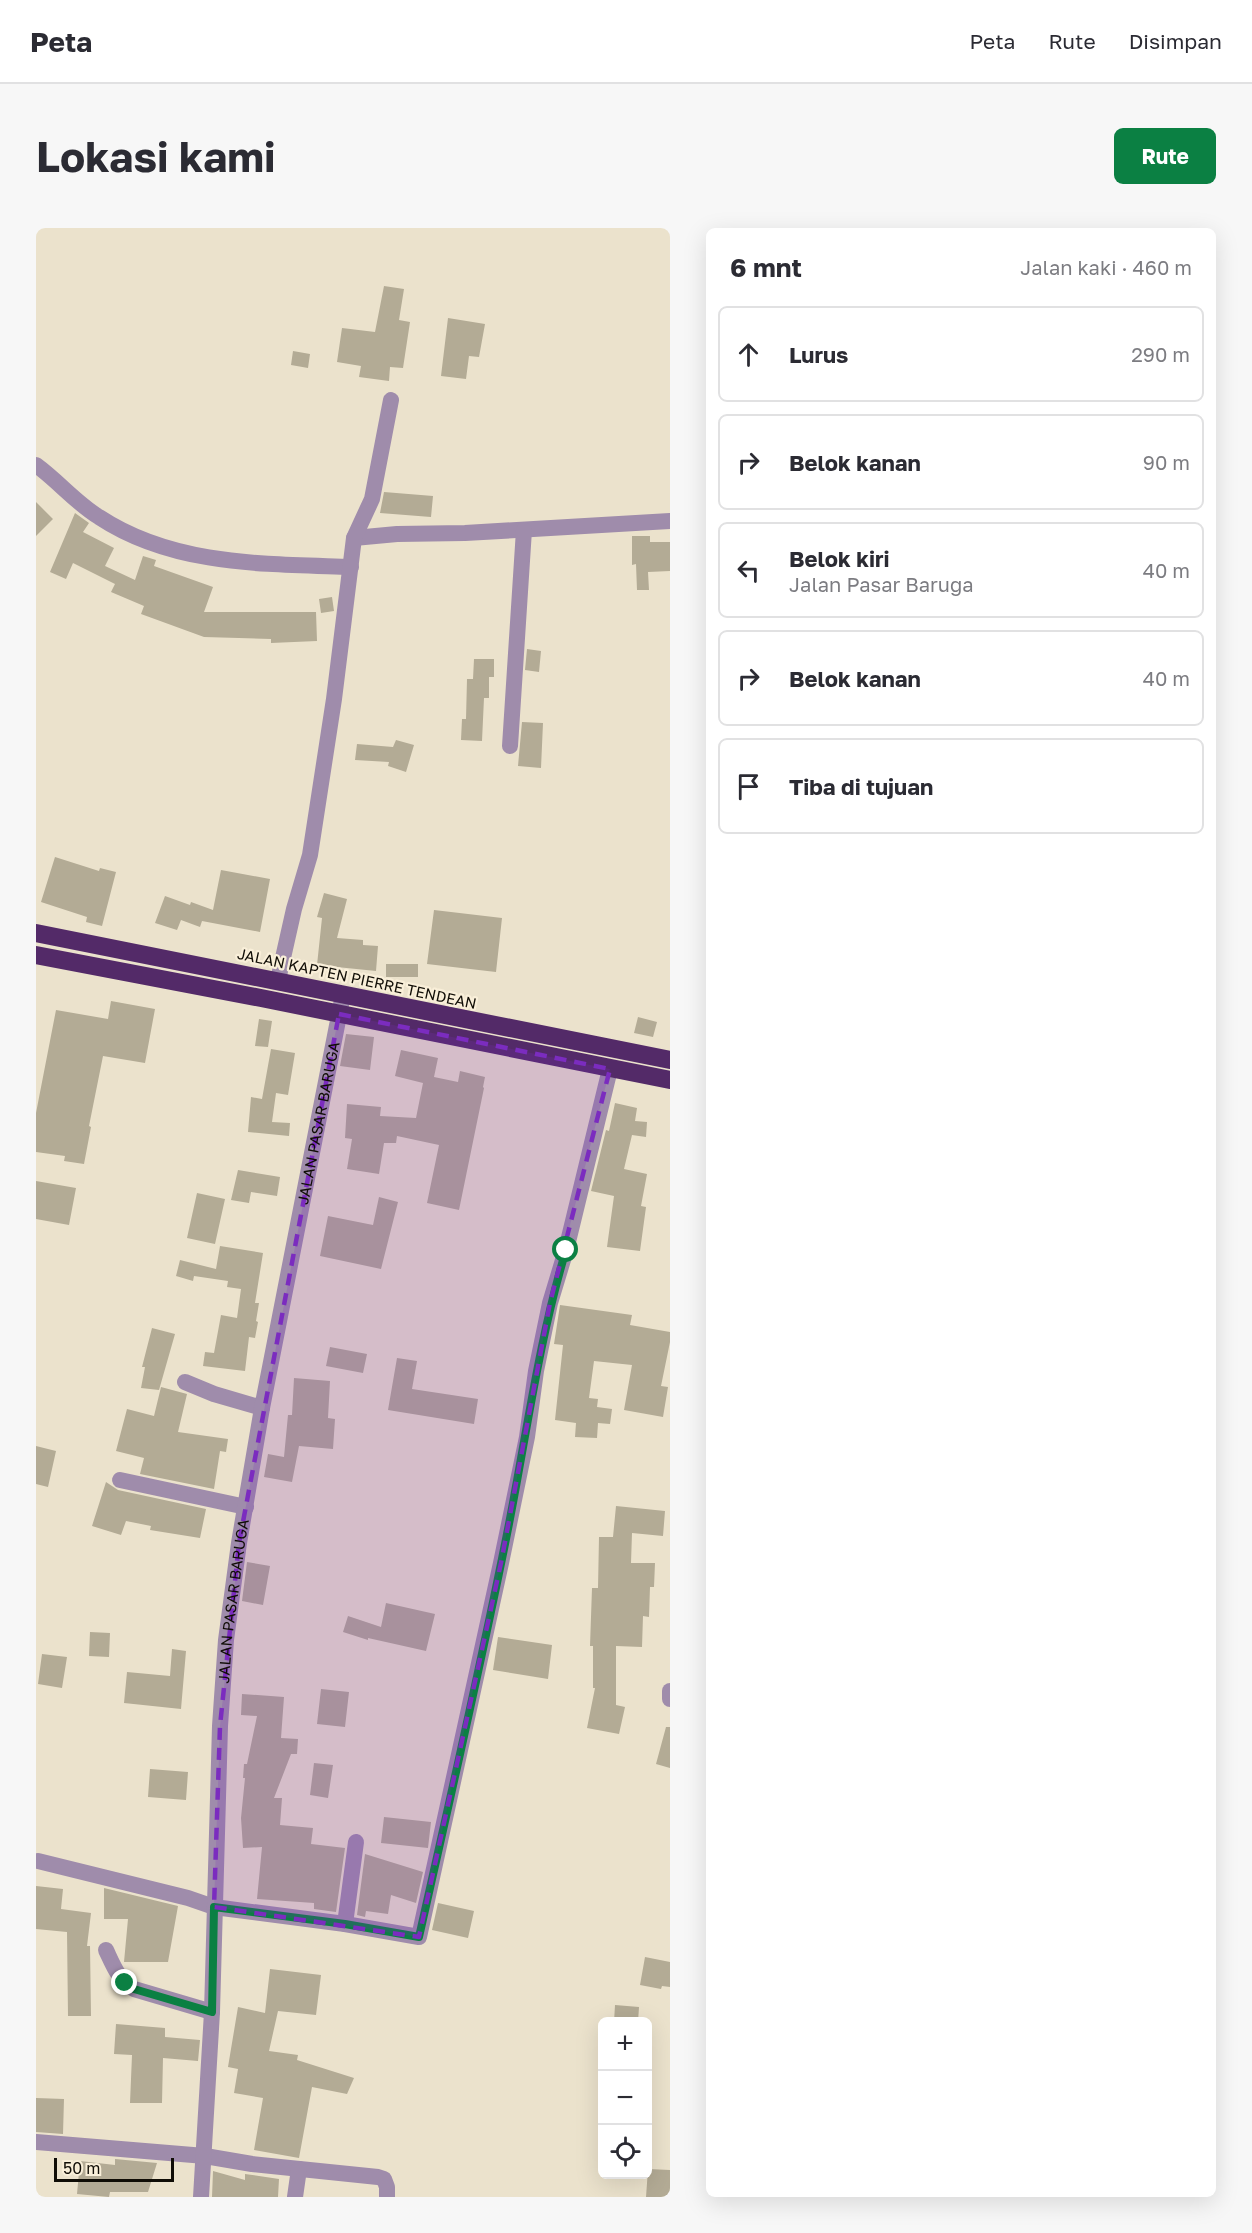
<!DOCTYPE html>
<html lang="id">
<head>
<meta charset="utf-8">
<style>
  :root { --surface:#fff; --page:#f7f7f7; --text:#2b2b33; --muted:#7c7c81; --line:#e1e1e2; --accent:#0b8043 }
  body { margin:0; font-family:"Golos Text",sans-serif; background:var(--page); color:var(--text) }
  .controls { position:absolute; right:18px; bottom:18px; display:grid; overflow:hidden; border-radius:9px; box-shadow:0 6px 24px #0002 }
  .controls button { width:54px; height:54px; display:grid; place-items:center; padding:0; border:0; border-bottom:2px solid var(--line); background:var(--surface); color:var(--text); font:30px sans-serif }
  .scale { position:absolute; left:18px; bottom:15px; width:120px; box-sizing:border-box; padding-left:6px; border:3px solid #100d06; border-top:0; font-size:16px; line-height:21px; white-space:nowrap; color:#100d06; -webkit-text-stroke:4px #f9efd9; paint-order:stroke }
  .stop { position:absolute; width:18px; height:18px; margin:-14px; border:4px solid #0b8043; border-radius:50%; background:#fff }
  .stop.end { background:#0b8043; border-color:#fff; box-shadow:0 2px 6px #0008 }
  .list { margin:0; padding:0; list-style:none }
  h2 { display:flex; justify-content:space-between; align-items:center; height:78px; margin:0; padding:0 24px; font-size:26px }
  h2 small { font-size:20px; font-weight:400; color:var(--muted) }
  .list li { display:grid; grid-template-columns:39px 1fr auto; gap:18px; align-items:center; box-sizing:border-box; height:96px; margin:0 12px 12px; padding:0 12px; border:2px solid var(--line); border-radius:9px }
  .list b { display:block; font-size:22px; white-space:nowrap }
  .list p { margin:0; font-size:20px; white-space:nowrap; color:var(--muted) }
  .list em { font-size:20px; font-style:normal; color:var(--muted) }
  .icon { flex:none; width:33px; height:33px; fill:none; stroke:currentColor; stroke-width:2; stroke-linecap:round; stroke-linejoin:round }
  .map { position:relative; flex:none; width:634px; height:1969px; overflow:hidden; border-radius:9px }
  header { display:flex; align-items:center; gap:36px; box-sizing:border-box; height:84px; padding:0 30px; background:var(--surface); border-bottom:2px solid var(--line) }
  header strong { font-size:28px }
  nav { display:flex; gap:33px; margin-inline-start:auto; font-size:21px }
  .intro { display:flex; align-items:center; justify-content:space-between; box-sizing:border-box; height:144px; padding:0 36px }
  h1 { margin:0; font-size:42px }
  .button { padding:15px 27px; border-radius:9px; background:var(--accent); color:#fff; font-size:21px; font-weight:700 }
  main { display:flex; gap:36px; padding:0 36px }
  aside { flex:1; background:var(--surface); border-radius:9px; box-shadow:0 6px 24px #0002 }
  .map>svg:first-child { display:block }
  .building { fill:#b3ab95 }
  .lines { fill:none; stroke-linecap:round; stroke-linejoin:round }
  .street { stroke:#9f8cab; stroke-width:16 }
  .highway { stroke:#532a68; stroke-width:18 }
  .route { stroke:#0b8043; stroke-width:8 }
  .marked { fill:#7b2cbf; fill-opacity:0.2; stroke:#7b2cbf; stroke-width:4.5; stroke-dasharray:12 8; stroke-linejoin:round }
  .labels { text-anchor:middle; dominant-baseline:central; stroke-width:4.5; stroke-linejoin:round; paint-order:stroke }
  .street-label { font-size:15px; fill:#100d06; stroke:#f9efd9 }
</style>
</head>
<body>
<header>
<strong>Peta</strong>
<nav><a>Peta</a><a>Rute</a><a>Disimpan</a></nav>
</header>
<div class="intro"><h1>Lokasi kami</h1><a class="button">Rute</a></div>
<main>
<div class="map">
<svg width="634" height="1969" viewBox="0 0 634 1969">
  <rect width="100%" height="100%" fill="#ebe2cc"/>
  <path class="building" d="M 348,58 L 368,61 L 363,92 L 374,94 L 367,140 L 354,139 L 353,153 L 323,149 L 325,138 L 301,134 L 306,100 L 339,104 Z
    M 412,90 L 449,96 L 443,129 L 433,128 L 430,151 L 405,148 Z
    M 257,123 L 274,126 L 272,140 L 255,137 Z
    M 348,264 L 397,268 L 395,289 L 344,285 Z
    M 0,274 L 17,291 L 0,308 Z
    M 39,285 L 53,295 L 47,304 L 78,320 L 69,338 L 99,352 L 107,328 L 120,332 L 118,338 L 177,359 L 168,384 L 280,384 L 281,413 L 235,415 L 235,411 L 168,409 L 105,386 L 108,378 L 75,364 L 79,356 L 37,335 L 30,351 L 14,344 Z
    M 596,308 L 614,308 L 614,314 L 634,314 L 634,343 L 612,344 L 613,362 L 601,362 L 600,336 L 596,337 Z
    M 296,369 L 298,383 L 285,385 L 283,371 Z
    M 491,421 L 505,423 L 503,444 L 489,442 Z
    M 438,431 L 458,431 L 458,449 L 453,449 L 453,470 L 448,470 L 446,513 L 425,512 L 426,491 L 430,491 L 431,451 L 437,451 Z
    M 486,494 L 507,495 L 505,540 L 482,538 Z
    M 360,512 L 378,517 L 370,544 L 352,538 L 353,534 L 319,532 L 321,516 L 357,519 Z
    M 19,629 L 63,643 L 64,640 L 80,644 L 66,698 L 50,694 L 51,689 L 5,674 Z
    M 185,642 L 234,651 L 224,704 L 166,693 L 164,699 L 145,692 L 141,702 L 119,695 L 129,668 L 154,677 L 155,674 L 177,682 Z
    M 288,665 L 311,671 L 301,710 L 327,712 L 327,717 L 342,718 L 340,743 L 281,737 L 286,690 L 281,689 Z
    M 398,682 L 466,690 L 460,744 L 391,736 Z
    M 350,736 L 382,736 L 382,749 L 350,749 Z
    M 75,773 L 119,781 L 109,835 L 67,828 L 53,898 L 55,899 L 48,936 L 28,933 L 29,928 L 0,924 L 0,885 L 20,782 L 72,791 Z
    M 602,789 L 621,794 L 617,809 L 598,805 Z
    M 223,791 L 236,793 L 232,819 L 219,818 Z
    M 310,806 L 338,809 L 334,842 L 304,838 Z
    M 235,821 L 259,825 L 252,867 L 240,865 L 236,894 L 254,895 L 253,908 L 212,904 L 215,869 L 226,871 Z
    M 365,822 L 402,830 L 398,849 L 422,854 L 424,843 L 449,849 L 447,859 L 448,860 L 423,982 L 391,975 L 403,917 L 361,908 L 360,915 L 348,915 L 343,946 L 311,941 L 316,911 L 309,910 L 311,876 L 345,879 L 344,888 L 380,890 L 387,855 L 359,848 Z
    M 579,875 L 601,880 L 599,893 L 611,894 L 610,909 L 596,907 L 588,941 L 611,946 L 605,978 L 610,979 L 604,1023 L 571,1019 L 578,968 L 555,963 L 570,902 L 573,903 Z
    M 202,942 L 244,949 L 241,968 L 215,964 L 213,975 L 195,972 Z
    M 0,953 L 40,960 L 33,997 L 0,991 Z
    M 161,965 L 189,971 L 179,1016 L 151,1010 Z
    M 343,969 L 362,974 L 345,1041 L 284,1028 L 292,988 L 337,997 Z
    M 184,1018 L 227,1025 L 219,1075 L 223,1075 L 220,1093 L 222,1094 L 219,1110 L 213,1109 L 209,1143 L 167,1138 L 169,1124 L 178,1125 L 185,1087 L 201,1090 L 205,1061 L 191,1059 L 192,1053 L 158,1048 L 157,1053 L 140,1048 L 144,1032 L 180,1041 Z
    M 524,1077 L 596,1087 L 594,1097 L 634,1104 L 634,1114 L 625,1158 L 632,1159 L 627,1189 L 588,1182 L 596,1137 L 558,1133 L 553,1170 L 562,1171 L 561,1179 L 576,1181 L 574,1196 L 562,1195 L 561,1210 L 539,1209 L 540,1195 L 519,1192 L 527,1117 L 518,1116 Z
    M 116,1100 L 139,1106 L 123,1162 L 105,1160 L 109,1139 L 106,1139 Z
    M 294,1119 L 331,1126 L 327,1145 L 290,1138 Z
    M 361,1130 L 381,1133 L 376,1161 L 442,1171 L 438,1196 L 352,1182 Z
    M 258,1150 L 294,1153 L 292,1190 L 299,1191 L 297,1221 L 263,1218 L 256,1254 L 228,1249 L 232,1226 L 248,1229 L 252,1187 L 256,1187 Z
    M 125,1159 L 151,1166 L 142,1204 L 192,1211 L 190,1224 L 184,1223 L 178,1261 L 104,1246 L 108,1230 L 80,1223 L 91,1181 L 118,1188 Z
    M 0,1218 L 20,1223 L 12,1259 L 0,1256 Z
    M 70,1254 L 82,1262 L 170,1281 L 164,1310 L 114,1302 L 115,1298 L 90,1293 L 85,1307 L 56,1298 Z
    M 580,1278 L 629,1283 L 627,1308 L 596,1305 L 595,1335 L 619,1335 L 618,1359 L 614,1359 L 613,1389 L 607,1388 L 606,1419 L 580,1418 L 580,1477 L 589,1479 L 583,1506 L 551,1500 L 559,1460 L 557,1460 L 557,1418 L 554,1418 L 556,1360 L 562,1360 L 563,1309 L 577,1309 Z
    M 211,1334 L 234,1338 L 227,1377 L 206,1373 Z
    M 350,1375 L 399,1386 L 390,1423 L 332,1410 L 332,1412 L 307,1404 L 312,1388 L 345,1399 Z
    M 54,1404 L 74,1405 L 73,1429 L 53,1428 Z
    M 462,1409 L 516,1417 L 512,1451 L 457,1442 Z
    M 136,1421 L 150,1423 L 145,1481 L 88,1475 L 91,1444 L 134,1448 Z
    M 6,1426 L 31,1429 L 26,1460 L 2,1456 Z
    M 285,1461 L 313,1464 L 309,1499 L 281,1496 Z
    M 206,1466 L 248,1469 L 245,1510 L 262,1511 L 261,1526 L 255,1526 L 238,1570 L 246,1570 L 244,1597 L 277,1600 L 275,1616 L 309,1620 L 300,1684 L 278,1681 L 278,1675 L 221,1671 L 226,1619 L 207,1620 L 205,1590 L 209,1550 L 207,1550 L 208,1536 L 211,1536 L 221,1488 L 205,1487 Z
    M 630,1499 L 634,1499 L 634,1540 L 620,1536 Z
    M 278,1535 L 297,1537 L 292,1570 L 274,1567 Z
    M 114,1541 L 152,1544 L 150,1572 L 112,1569 Z
    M 348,1589 L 395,1594 L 392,1620 L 345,1615 Z
    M 329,1626 L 387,1644 L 380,1675 L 355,1667 L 352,1686 L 330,1683 L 329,1689 L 321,1687 Z
    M 0,1658 L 27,1661 L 25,1681 L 55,1685 L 51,1718 L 54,1718 L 55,1788 L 32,1788 L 31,1704 L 0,1701 Z
    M 68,1660 L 142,1678 L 132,1734 L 88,1734 L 92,1691 L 68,1691 Z
    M 402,1675 L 438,1683 L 432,1710 L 396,1702 Z
    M 609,1729 L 634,1734 L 634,1759 L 626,1758 L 625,1761 L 604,1757 Z
    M 234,1741 L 285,1747 L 280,1787 L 242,1783 L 233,1823 L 262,1827 L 261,1832 L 318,1850 L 311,1866 L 276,1859 L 263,1930 L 218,1922 L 227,1870 L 198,1865 L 202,1841 L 192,1839 L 202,1779 L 229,1785 Z
    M 579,1777 L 603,1779 L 602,1794 L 578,1794 Z
    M 80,1796 L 129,1800 L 129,1809 L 164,1812 L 162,1833 L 127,1830 L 126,1875 L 94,1875 L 96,1827 L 78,1826 Z
    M 0,1870 L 28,1871 L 27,1906 L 0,1904 Z
    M 79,1931 L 121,1935 L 112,1964 L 74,1964 L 73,1969 L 41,1966 L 44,1933 L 79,1937 Z
    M 612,1941 L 634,1942 L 634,1969 L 610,1969 Z
    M 177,1943 L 209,1952 L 209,1946 L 243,1951 L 242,1969 L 176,1969 Z"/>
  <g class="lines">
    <g class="street">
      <path d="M 0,237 C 22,253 40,275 63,289 C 137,338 229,336 315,339"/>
      <path d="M 318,310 L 361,306 L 429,305 L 634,293"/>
      <path d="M 474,518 L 488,302"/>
      <path d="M 242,752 L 258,681 L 274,627 L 298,471 L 318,310 L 336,271 L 355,172"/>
      <path d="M 149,1154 L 178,1166 L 226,1180"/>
      <path d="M 84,1252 L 210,1279"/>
      <path d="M 634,1463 L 634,1471"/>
      <path d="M 2,1633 L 152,1670 L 178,1679 L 309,1696 L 383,1709 L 465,1335 L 491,1209 L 500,1143 L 514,1075 L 530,1022 L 574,841"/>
      <path d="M 309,1696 L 320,1614"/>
      <path d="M 70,1722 C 78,1739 82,1751 98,1761 L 176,1784"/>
      <path d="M 0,1914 L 169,1928 L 216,1936 L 342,1949 L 348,1951 L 351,1959 L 351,1969"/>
      <path id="s1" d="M 165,1969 L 176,1784 L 184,1498 L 190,1412 L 203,1315 L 226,1180 L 306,772"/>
      <path d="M 259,1969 L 263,1941"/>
    </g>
    <path class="highway" d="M 0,705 L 634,832
      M 0,727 L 225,770 L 634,852"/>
  </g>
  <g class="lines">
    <path class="route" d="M 89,1755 L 98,1761 L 176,1784 L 178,1679 L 309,1696 L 383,1709 C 413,1575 444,1441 471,1306 C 490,1211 502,1115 530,1022"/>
  </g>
  <path class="marked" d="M 303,786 L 574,841 L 514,1075 L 465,1335 L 383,1709 L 178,1679 L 184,1498 L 203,1315 Z"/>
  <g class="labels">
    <g class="street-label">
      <text transform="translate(321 750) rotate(12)">JALAN KAPTEN PIERRE TENDEAN</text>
      <text stroke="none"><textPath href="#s1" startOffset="1083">JALAN PASAR BARUGA</textPath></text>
      <text stroke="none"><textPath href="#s1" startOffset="597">JALAN PASAR BARUGA</textPath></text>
    </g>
  </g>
</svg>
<div class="controls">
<button>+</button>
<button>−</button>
<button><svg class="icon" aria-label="locate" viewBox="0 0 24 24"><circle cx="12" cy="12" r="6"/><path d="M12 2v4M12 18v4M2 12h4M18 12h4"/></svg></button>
</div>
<div class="scale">50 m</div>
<div class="stop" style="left:530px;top:1022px"></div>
<div class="stop end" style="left:89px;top:1755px"></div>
</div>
<aside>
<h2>6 mnt<small>Jalan kaki · 460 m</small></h2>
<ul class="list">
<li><svg class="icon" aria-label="ahead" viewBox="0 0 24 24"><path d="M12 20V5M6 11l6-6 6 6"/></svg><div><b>Lurus</b></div><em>290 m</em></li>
<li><svg class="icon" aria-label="right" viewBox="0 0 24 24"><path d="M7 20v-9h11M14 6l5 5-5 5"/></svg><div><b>Belok kanan</b></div><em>90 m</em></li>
<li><svg class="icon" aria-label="left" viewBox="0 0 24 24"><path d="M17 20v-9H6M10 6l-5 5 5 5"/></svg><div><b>Belok kiri</b><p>Jalan Pasar Baruga</p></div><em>40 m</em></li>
<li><svg class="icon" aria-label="right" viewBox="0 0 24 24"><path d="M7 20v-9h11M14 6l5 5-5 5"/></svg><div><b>Belok kanan</b></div><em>40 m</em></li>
<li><svg class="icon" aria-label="arrive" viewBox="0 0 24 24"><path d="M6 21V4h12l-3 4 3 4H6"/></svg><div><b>Tiba di tujuan</b></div></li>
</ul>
</aside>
</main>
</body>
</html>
